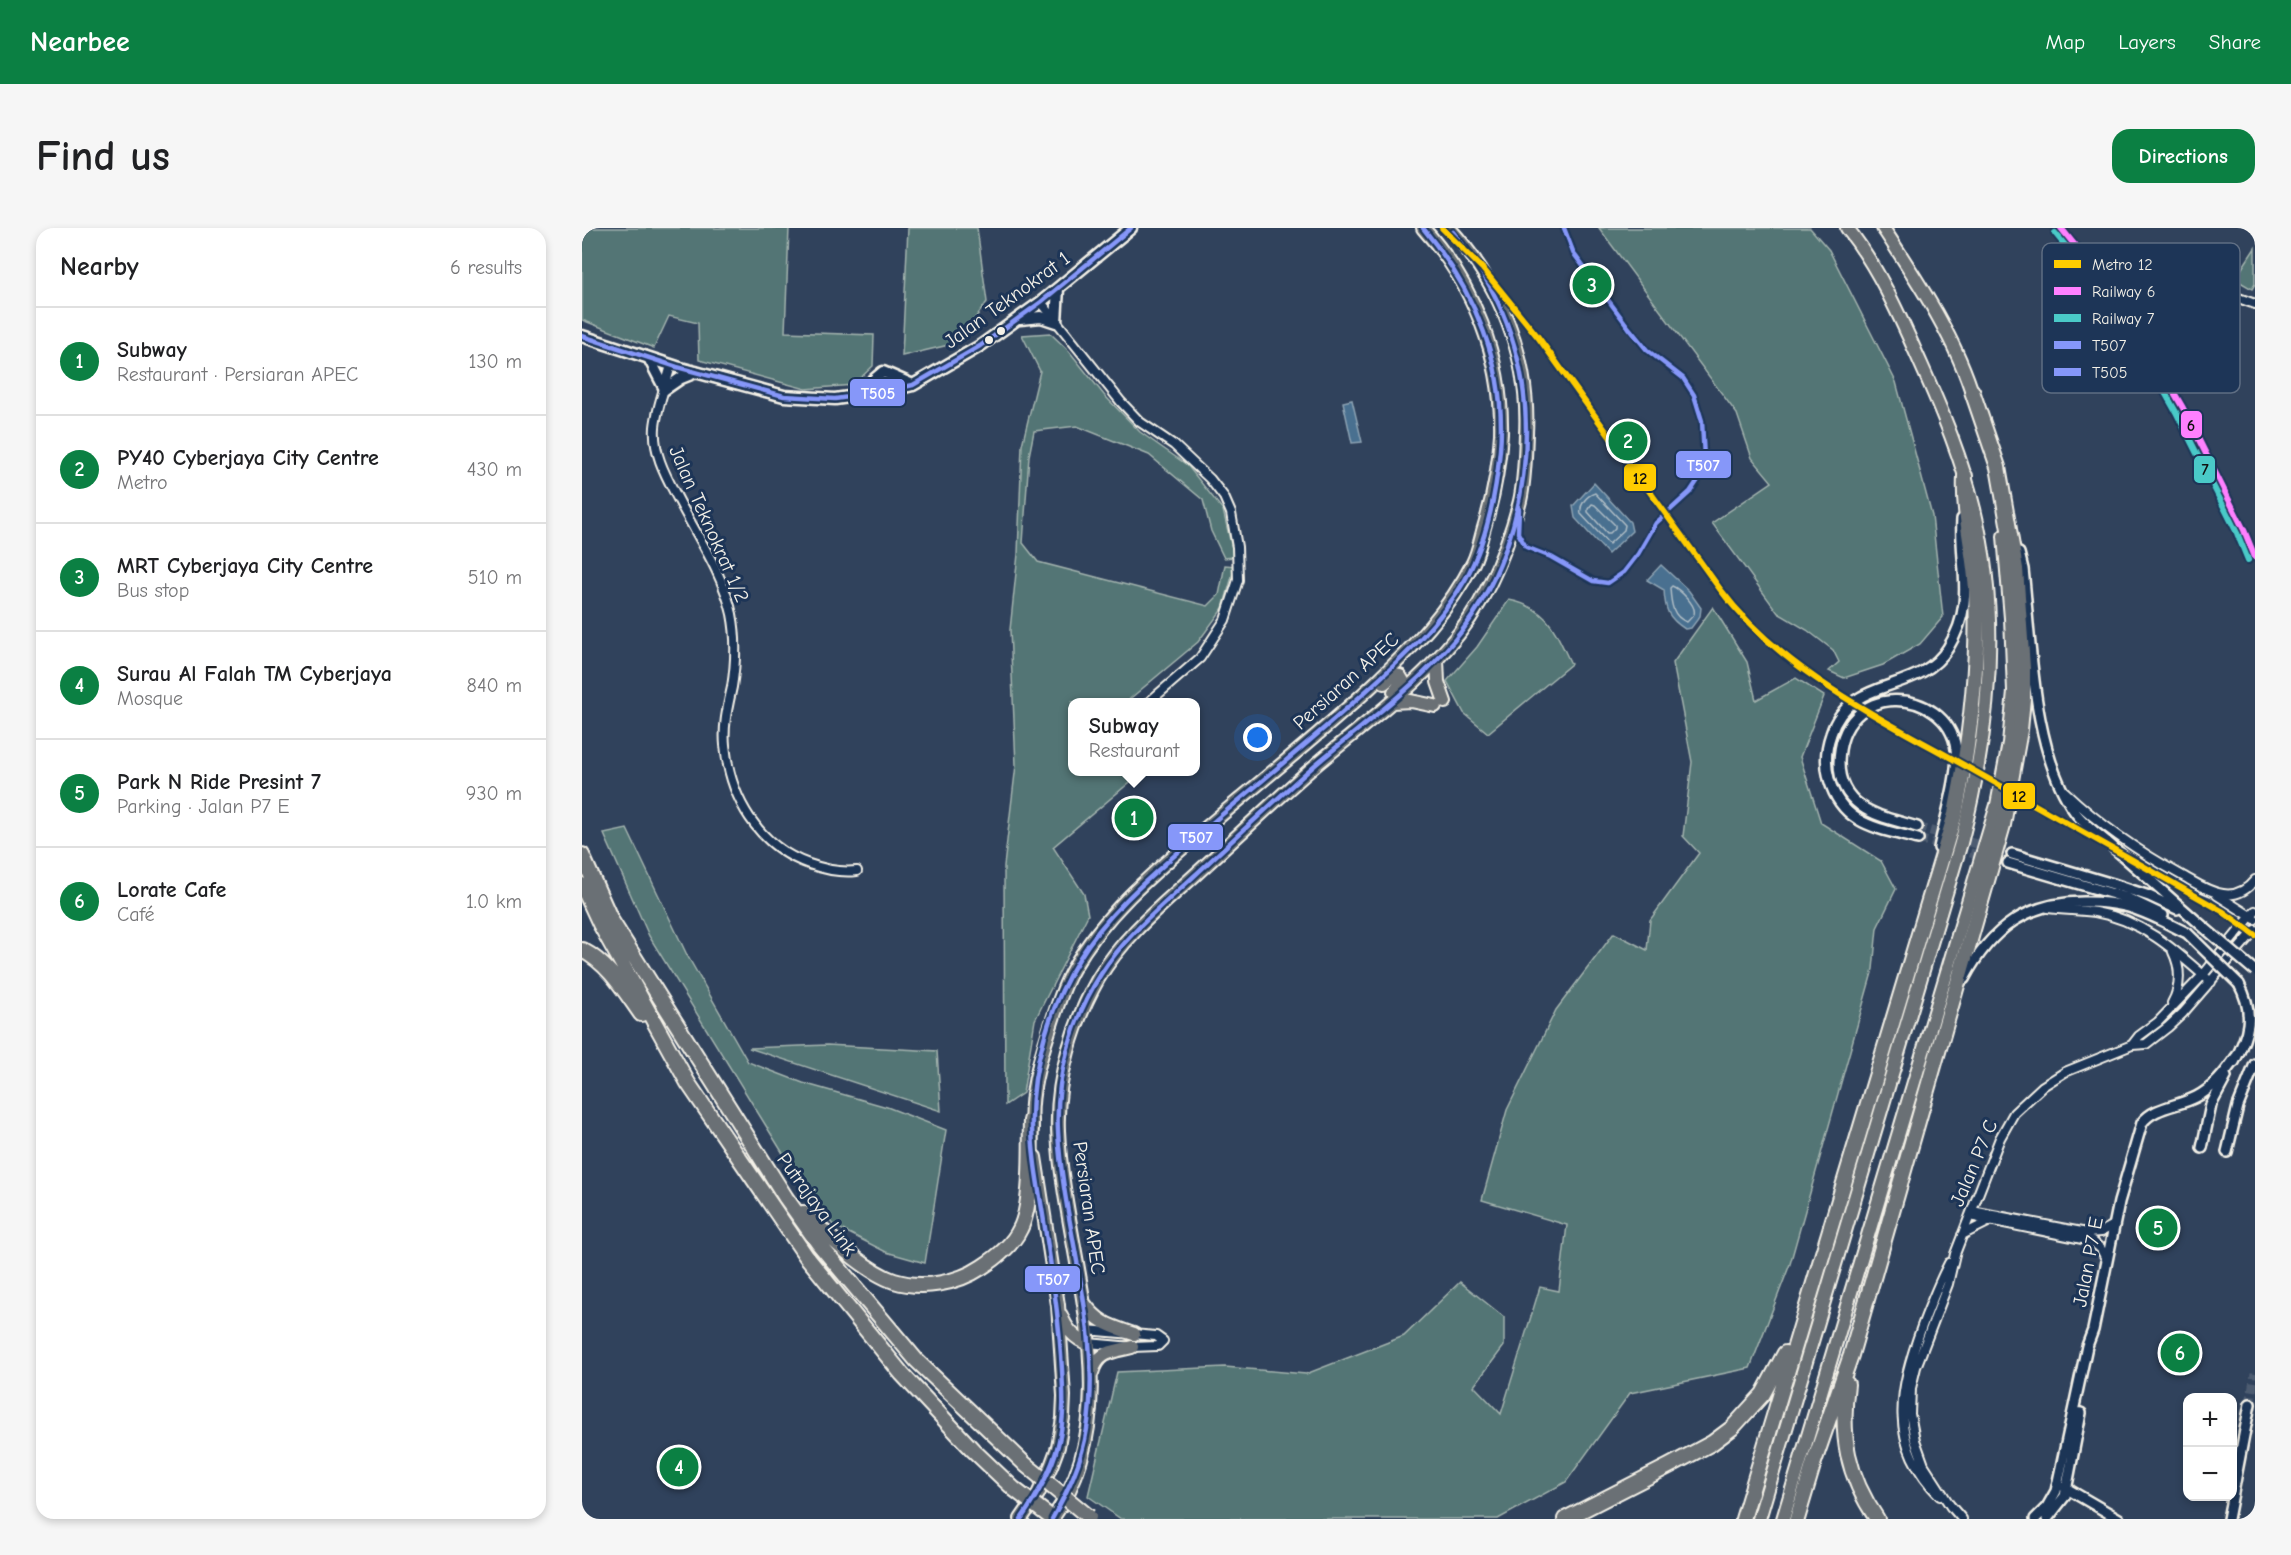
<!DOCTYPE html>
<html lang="en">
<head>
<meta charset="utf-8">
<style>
  :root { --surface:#fff; --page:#f6f6f6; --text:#202124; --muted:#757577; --line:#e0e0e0; --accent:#0b8043 }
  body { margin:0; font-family:"Comic Neue",sans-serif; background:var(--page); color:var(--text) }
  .controls { position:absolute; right:18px; bottom:18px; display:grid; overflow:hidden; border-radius:12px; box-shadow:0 3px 9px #0003 }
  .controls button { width:54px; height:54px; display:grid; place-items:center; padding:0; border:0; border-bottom:2px solid var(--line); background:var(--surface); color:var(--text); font:30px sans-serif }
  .you { position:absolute; left:676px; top:510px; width:21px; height:21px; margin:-15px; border:4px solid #fff; border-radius:50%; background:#1a73e8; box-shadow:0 0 0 9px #1a73e833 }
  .badge { display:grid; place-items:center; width:39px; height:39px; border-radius:50%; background:var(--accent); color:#fff; font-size:20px; font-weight:700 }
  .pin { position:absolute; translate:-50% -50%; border:3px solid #fff; box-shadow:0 2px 6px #0006 }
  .popup { position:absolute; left:486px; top:470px; width:132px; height:78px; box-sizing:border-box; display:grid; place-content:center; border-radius:12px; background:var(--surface); filter:drop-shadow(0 2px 4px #0005); font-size:20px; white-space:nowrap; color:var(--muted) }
  .popup b { font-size:22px; color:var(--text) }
  .popup::after { content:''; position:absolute; left:50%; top:100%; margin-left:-12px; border:12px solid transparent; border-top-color:var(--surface) }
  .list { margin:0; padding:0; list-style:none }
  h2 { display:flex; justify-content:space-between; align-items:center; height:78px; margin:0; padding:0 24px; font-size:26px }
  h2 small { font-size:20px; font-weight:400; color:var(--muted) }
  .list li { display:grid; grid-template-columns:39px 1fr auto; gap:18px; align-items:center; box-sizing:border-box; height:108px; padding:0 24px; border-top:2px solid var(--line) }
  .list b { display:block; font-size:22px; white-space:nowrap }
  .list p { margin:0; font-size:20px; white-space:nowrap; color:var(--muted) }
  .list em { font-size:20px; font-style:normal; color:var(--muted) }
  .map { position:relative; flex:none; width:1673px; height:1291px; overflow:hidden; border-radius:18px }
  header { display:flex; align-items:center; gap:36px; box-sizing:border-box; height:84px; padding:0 30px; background:var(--accent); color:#fff }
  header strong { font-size:28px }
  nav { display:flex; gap:33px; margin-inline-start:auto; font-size:21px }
  .intro { display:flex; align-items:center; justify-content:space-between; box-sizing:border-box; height:144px; padding:0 36px }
  h1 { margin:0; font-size:42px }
  .button { padding:15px 27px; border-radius:18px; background:var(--accent); color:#fff; font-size:21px; font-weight:700 }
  main { display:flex; gap:36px; padding:0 36px }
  aside { flex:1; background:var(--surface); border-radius:18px; box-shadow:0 3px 9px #0003 }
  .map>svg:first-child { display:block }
  .green { fill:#527575; stroke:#a3b3ae; stroke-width:1.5 }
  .water { fill:#486f90; stroke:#8da3b3; stroke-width:1.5 }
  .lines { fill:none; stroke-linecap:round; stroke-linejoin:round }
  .shore { stroke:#afbdc5; stroke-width:1.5 }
  .tertiary-tunnel { stroke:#4d5c71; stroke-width:9; stroke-dasharray:9 4.5; stroke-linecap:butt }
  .minor-casing { stroke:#f4f1e8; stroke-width:12 }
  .tertiary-casing { stroke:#f4f1e8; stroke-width:14 }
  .secondary-casing { stroke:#f4f1e8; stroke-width:15 }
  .primary-casing { stroke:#f4f1e8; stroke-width:16 }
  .trunk-casing { stroke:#f4f1e8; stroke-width:16 }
  .motorway-casing { stroke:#f4f1e8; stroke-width:18 }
  .minor { stroke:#1d3557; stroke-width:8 }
  .tertiary { stroke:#1d3557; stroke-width:9 }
  .secondary { stroke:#1d3557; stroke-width:10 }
  .primary { stroke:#6b7074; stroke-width:12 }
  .trunk { stroke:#6b7074; stroke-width:12 }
  .motorway { stroke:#6b7074; stroke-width:14 }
  .tertiary-bridge-casing { stroke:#f4f1e8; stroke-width:14; stroke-linecap:butt }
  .motorway-bridge-casing { stroke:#f4f1e8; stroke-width:18; stroke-linecap:butt }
  .tertiary-bridge { stroke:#1d3557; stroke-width:9 }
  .motorway-bridge { stroke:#6b7074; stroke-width:14 }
  .bus-1-casing { stroke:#1d3557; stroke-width:9 }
  .bus-2-casing { stroke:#1d3557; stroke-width:9 }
  .bus-1 { stroke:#8697f9; stroke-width:4.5 }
  .bus-2 { stroke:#8697f9; stroke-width:4.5 }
  .rail-1-casing { stroke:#1d3557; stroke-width:10 }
  .rail-2-casing { stroke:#1d3557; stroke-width:10 }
  .rail-1 { stroke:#ff80ff; stroke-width:6 }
  .rail-2 { stroke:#4acac8; stroke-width:6 }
  .metro-1-casing { stroke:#1d3557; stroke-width:10 }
  .metro-1 { stroke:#fc0; stroke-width:6 }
  .bus-dot { fill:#f4f1e8; stroke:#1d3557; stroke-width:2 }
  .labels { text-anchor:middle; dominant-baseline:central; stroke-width:6; stroke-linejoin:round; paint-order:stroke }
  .street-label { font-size:20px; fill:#f4f1e8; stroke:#1d3557 }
  .key { fill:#1d3557; stroke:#5e6d82; stroke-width:1.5 }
  .key-label { font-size:16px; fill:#f4f1e8 }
  .line-badge { stroke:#1d3557; stroke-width:2 }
  .badge-label { font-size:16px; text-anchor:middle; font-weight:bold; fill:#fff }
  .pale-badge-label { font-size:16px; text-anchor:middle; font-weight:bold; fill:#111 }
</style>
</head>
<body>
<header>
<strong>Nearbee</strong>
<nav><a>Map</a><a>Layers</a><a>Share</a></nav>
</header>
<div class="intro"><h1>Find us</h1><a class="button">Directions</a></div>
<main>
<aside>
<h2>Nearby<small>6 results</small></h2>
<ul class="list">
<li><span class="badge">1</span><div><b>Subway</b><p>Restaurant · Persiaran APEC</p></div><em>130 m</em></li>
<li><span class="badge">2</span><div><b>PY40 Cyberjaya City Centre</b><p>Metro</p></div><em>430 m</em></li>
<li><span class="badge">3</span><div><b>MRT Cyberjaya City Centre</b><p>Bus stop</p></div><em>510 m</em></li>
<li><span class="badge">4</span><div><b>Surau Al Falah TM Cyberjaya</b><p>Mosque</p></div><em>840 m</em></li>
<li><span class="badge">5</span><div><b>Park N Ride Presint 7</b><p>Parking · Jalan P7 E</p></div><em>930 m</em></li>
<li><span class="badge">6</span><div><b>Lorate Cafe</b><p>Café</p></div><em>1.0 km</em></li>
</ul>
</aside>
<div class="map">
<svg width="1673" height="1291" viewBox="0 0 1673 1291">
  <rect width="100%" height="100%" fill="#30425c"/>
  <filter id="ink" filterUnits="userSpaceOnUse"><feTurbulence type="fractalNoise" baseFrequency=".0167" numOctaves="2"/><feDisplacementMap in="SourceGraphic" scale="12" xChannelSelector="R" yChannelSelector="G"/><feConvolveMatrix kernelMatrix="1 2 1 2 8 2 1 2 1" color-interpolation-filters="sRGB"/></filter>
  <g filter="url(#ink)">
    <path class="green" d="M 0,0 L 207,0 L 203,104 L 292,107 L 291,138 L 271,157 L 224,161 L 117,132 L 116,95 L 87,88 L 72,120 L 0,92 Z
      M 326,0 L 395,0 L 405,74 L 375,115 L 320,128 Z
      M 1017,0 L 1228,0 L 1247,22 L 1314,154 L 1350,288 L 1361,389 L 1338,416 L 1301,437 L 1262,450 L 1247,443 L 1257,434 L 1251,422 L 1225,402 L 1196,385 L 1130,295 L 1190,254 L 1170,230 L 1155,186 Z
      M 1673,20 L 1673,56 L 1670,61 L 1653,51 Z
      M 468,105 L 487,123 L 522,167 L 558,204 L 605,237 L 641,282 L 652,329 L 642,330 L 629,303 L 621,272 L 567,227 L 495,198 L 452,203 L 447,228 L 441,315 L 456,334 L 626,378 L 637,367 L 643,337 L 653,338 L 641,380 L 616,414 L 544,474 L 490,474 L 490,544 L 560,544 L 471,619 L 502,666 L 506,687 L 453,792 L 441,865 L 423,877 L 422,638 L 434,537 L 428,402 L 436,326 L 440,217 L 458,143 L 440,107 Z
      M 927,372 C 967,380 973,403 989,436 L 906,505 L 882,485 L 865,453 L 895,419 Z
      M 1131,379 L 1165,434 L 1174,472 L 1214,450 L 1242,468 L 1218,529 L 1239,595 L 1299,633 L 1314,661 L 1295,700 L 1291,741 L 1208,1036 L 1168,1140 L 1048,1165 L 984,1254 L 916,1291 L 539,1291 L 506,1268 L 535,1144 L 643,1139 L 724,1146 L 822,1108 L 878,1054 L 922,1089 L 922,1118 L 892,1158 L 919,1186 L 958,1059 L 977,1063 L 985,997 L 900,972 L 925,882 L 974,782 L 1032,705 L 1065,722 L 1068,692 L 1117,625 L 1101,608 L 1110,534 L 1091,435 Z
      M 45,601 L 105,727 L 166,834 L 221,855 L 305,879 L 364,902 L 343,1035 L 304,1024 L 251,997 L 218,953 L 67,708 L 22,606 Z
      M 245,817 L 355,823 L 359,883 L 167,820 Z"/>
    <path class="water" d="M 770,172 L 780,214 L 770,215 L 761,174 Z
      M 1012,255 L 1048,294 L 1050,303 L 1026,326 L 993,290 L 991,278 Z
      M 1079,337 L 1107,363 L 1119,380 L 1118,388 L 1109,400 L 1103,401 C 1086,390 1083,382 1082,362 L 1065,352 Z"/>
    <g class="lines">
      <path class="shore" d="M 1013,265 L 1043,297 L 1042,302 L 1027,316 L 999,286 C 997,277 1004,268 1013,265 Z
        M 1010,276 L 1013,277 L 1033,297 L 1033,300 L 1028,305 L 1025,305 L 1006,284 L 1006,281 Z
        M 1090,358 C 1097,361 1115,377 1112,386 C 1111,388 1106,393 1105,394 C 1090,389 1089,375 1088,360 Z"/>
      <path class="tertiary-tunnel" d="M 1335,599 L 1430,626
        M 1336,611 L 1426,635
        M 1668,1176 L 1673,1145"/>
      <defs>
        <path id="minor" d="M 1651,68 L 1673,76
          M 459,74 L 539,174 L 558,194 L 592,217 L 628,251 L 642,269 L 649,285 L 655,319 L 656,352 L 643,392 L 618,430 L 567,474
          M 89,137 C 84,157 75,178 73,199 C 71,226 84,248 96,271 C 115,308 141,346 150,386 C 155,411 154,434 150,459 C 146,478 141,497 143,517 C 148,570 176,618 227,636 C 244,642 258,645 275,643
          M 1483,564 C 1519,598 1557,624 1599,647 C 1612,654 1626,664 1641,666 C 1654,668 1665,662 1673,652
          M 1635,667 L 1673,691
          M 1466,680 C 1482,682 1498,682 1513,684 C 1561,692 1594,723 1629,754
          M 1590,775 C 1599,759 1599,740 1591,724
          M 1550,817 L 1557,808 L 1576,794 L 1621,747 L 1673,683
          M 1390,983 L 1505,1005 L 1519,1004 L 1532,997
          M 1388,988 L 1510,1013 L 1519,1021 L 1524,1031
          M 1380,1007 L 1408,993
          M 504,1102 L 574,1108 L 581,1113 L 576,1118 L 550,1119 L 506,1115
          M 1358,1268 C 1305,1215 1317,1162 1340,1098 C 1348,1077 1356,1056 1367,1035
          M 1367,1276 L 1380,1291
          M 1369,1279 L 1342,1237 L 1333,1212 L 1328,1186 L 1329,1160 L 1334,1139 L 1366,1056 L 1373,1026 L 1418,910 L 1432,885 L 1461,858 L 1483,844 L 1550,817 L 1564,816 L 1586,799 L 1601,785 L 1673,702"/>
        <path id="tertiary" d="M 1437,325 L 1441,341 C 1449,414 1450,524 1493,584 C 1503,598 1520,609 1533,621 C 1561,646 1590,671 1618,696
          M 1335,599 C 1317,593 1294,589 1279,578 C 1265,568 1257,553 1257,535 C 1258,450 1365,458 1374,521 C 1378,544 1362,595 1357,620
          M 1336,611 C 1295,600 1260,597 1247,551 C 1243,536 1244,520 1249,506 C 1268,446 1336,468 1366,420 C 1395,373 1377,340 1380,291
          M 1430,626 L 1531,656 L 1567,668 L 1595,681
          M 1426,635 L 1545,670 L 1581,687
          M 1382,751 C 1409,700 1446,673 1505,674 C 1518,674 1530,675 1542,678 C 1564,683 1584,695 1605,705
          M 1652,834 C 1667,806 1673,786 1657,756
          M 1620,920 L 1629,877 L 1644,849
          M 1645,924 L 1656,878 L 1673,836
          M 1482,1259 L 1537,1291
          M 1453,1291 L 1465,1279 L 1474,1263 L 1505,1118 L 1511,1102 L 1537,974 L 1560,895 C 1571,879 1597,878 1614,869 C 1632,860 1643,845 1654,829
          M 1465,1291 L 1483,1268 L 1499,1185 L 1491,1184
          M 1646,1291 L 1668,1176"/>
        <path id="secondary" d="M 438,91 L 459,89 L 474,94 L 476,60
          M 0,108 L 95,139 L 202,168 L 253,171 L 301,164 L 331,157 L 398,118 L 459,74 L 549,0
          M 67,130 L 83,161 L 99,150 L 114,144
          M 278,168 L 282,160 L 301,144 L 331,157"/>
        <path id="primary" d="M 855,431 L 856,454 L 863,474
          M 802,455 L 812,447 L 818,448 L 821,453 L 812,464
          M 810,474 L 829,473 L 853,478
          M 450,900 C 447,867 457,834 467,803 C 474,782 480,760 491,741 C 522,686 571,645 618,605 C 677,554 738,507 794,454 C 833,417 866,384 891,335 C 896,325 898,314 901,303 C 911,271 917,240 919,206 C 921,131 891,55 841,0
          M 502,1075 C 517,1096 529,1098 552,1106
          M 479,1087 C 483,1099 493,1112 506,1115
          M 510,1145 C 516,1123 530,1124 550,1119
          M 439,1291 L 456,1266 L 469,1238 L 476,1219 L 481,1190 L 482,1168 L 476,1077 L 453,929
          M 470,1291 C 551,1180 481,1025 476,902 C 474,851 491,795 516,751 C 541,709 578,679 613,647 C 654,610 694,571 736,535 C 780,498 827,464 865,420 C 901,380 924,326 938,273 C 943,251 943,228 944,206 C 948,130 918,55 867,0"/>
        <path id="trunk" d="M 1301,0 C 1335,52 1375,112 1392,171
          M 1177,1291 L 1379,615 C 1407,508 1419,390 1392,281 C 1380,231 1360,183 1339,136 C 1318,89 1297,40 1265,0
          M 1201,1291 L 1415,577 L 1427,515 L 1432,463 L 1429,390 L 1422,308"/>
        <path id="motorway" d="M 0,627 L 29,692 L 204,970 L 236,1015 L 335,1133 L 444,1237
          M 0,657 L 18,696 L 106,855 L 224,1028 L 320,1146 L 391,1222 L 432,1261
          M 0,722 C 27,736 42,762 59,786
          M 221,985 C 245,1006 282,1043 312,1053 C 341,1062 376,1055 400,1039 C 414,1030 431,1016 438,1001 C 451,976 448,921 449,892
          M 1265,1156 C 1258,1208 1265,1247 1295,1291
          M 983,1291 L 1087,1238 L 1130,1215 L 1150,1200 L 1181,1166 L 1203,1125
          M 1161,1291 L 1373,586 C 1388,513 1397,437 1394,362 C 1392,324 1381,287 1383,248
          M 1215,1291 L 1232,1234 L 1269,1127 L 1421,597 L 1438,502 L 1441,470 L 1441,440 L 1434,341 L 1416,239 L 1390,163"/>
      </defs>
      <use href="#minor" class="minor-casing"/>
      <use href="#tertiary" class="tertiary-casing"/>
      <use href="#secondary" class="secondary-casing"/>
      <use href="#primary" class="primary-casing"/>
      <use href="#trunk" class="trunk-casing"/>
      <use href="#motorway" class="motorway-casing"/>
      <use href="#minor" class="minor"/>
      <use href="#tertiary" class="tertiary"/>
      <use href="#secondary" class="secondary"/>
      <use href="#primary" class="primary"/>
      <use href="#trunk" class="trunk"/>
      <use href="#motorway" class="motorway"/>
      <defs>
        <path id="tertiary-bridge" d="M 1618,696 L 1673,743
          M 1605,705 L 1657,756"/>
        <path id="motorway-bridge" d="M 444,1237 L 507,1289
          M 432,1261 L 471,1291"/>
      </defs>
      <use href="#tertiary-bridge" class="tertiary-bridge-casing"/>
      <use href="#motorway-bridge" class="motorway-bridge-casing"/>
      <use href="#tertiary-bridge" class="tertiary-bridge"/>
      <use href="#motorway-bridge" class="motorway-bridge"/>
      <defs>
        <path id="bus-1" d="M 937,281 L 936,305 L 944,319 L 969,329 L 1011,353 L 1026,355 L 1042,344 L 1056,326 L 1074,295 L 1108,264 L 1116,252 L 1121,241 L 1122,230 L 1120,193 L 1112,167 L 1101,150 L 1065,122 L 1047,100 L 992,26 L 982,0
          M 439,1291 C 455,1268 469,1244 476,1217 C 484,1188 481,1157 479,1127 C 476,1085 470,1042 463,1000 C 458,966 450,931 450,896 C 449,839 468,778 497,731 C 523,688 562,654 600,621 C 660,568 724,518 783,464 C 820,431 858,395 883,352 C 905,313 914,266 918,222 C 925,139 893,63 841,0
          M 470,1291 C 486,1262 500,1234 505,1201 C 521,1101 481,1002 476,903 C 473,850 490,791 519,746 C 543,708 579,679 611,649 C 652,611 692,573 733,537 C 777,500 824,466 863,423 C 917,365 944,282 944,203 C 944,127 919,62 871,4"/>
        <path id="bus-2" d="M 0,108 L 95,139 L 202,168 L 253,171 L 301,164 L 331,157 L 398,118 L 459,74 L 549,0"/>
      </defs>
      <use href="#bus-1" class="bus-1-casing"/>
      <use href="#bus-2" class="bus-2-casing"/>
      <use href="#bus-1" class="bus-1"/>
      <use href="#bus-2" class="bus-2"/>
      <defs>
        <path id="rail-1" d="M 1479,0 L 1529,62 L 1553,97 L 1601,180 L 1662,302 L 1673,329"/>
        <path id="rail-2" d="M 1473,5 L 1523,66 L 1547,101 L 1594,184 L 1655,305 L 1666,332"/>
      </defs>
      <use href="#rail-1" class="rail-1-casing"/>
      <use href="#rail-2" class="rail-2-casing"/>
      <use href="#rail-1" class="rail-1"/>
      <use href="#rail-2" class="rail-2"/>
      <defs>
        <path id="metro-1" d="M 860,0 L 901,41 L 956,109 L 1138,361 C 1200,444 1298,490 1387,540 C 1471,587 1556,635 1640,683 L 1673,707"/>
      </defs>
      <use href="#metro-1" class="metro-1-casing"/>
      <use href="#metro-1" class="metro-1"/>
    </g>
  </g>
  <g class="bus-dot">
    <circle cx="419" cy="103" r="5"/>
    <circle cx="407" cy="112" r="5"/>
  </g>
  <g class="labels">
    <g class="street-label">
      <text transform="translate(425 72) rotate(-36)">Jalan Teknokrat 1</text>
      <text transform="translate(127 296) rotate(66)">Jalan Teknokrat 1/2</text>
      <text transform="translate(764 453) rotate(-42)">Persiaran APEC</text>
      <text transform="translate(1392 935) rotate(-67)">Jalan P7 C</text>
      <text transform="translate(235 976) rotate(54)">Putrajaya Link</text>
      <text transform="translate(507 980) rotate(82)">Persiaran APEC</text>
      <text transform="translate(1506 1034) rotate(-79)">Jalan P7 E</text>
    </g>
  </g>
  <rect x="1460" y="15" width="198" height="150" rx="9" class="key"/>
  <rect x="1472" y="32" width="27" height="8" fill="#fc0"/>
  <rect x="1472" y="59" width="27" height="8" fill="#ff80ff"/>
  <rect x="1472" y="86" width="27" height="8" fill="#4acac8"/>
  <rect x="1472" y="113" width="27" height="8" fill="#8697f9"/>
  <rect x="1472" y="140" width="27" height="8" fill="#8697f9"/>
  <g class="key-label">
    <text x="1510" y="42">Metro 12</text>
    <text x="1510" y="69">Railway 6</text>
    <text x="1510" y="96">Railway 7</text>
    <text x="1510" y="123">T507</text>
    <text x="1510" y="150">T505</text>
  </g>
  <g class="line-badge">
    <rect x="267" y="150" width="57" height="29" rx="6" fill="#8697f9"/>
    <rect x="1598" y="182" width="23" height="29" rx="6" fill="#ff80ff"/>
    <rect x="1093" y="222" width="57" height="29" rx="6" fill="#8697f9"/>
    <rect x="1611" y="227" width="23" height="29" rx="6" fill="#4acac8"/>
    <rect x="1041" y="235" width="34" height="29" rx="6" fill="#fc0"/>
    <rect x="1420" y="554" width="34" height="28" rx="6" fill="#fc0"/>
    <rect x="585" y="595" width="57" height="28" rx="6" fill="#8697f9"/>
    <rect x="442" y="1037" width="57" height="28" rx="6" fill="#8697f9"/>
  </g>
  <g class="badge-label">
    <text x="296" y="171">T505</text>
    <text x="1121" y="243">T507</text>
    <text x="614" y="615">T507</text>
    <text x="471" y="1057">T507</text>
  </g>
  <g class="pale-badge-label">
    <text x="1609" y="203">6</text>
    <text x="1623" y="247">7</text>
    <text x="1058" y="256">12</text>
    <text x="1437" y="574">12</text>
  </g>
</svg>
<div class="controls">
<button>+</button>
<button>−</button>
</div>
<div class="you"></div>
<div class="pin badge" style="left:552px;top:590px">1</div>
<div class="popup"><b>Subway</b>Restaurant</div>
<div class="pin badge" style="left:1046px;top:213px">2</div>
<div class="pin badge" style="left:1010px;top:57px">3</div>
<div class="pin badge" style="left:97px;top:1239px">4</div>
<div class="pin badge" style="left:1576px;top:1000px">5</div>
<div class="pin badge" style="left:1598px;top:1125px">6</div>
</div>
</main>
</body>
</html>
